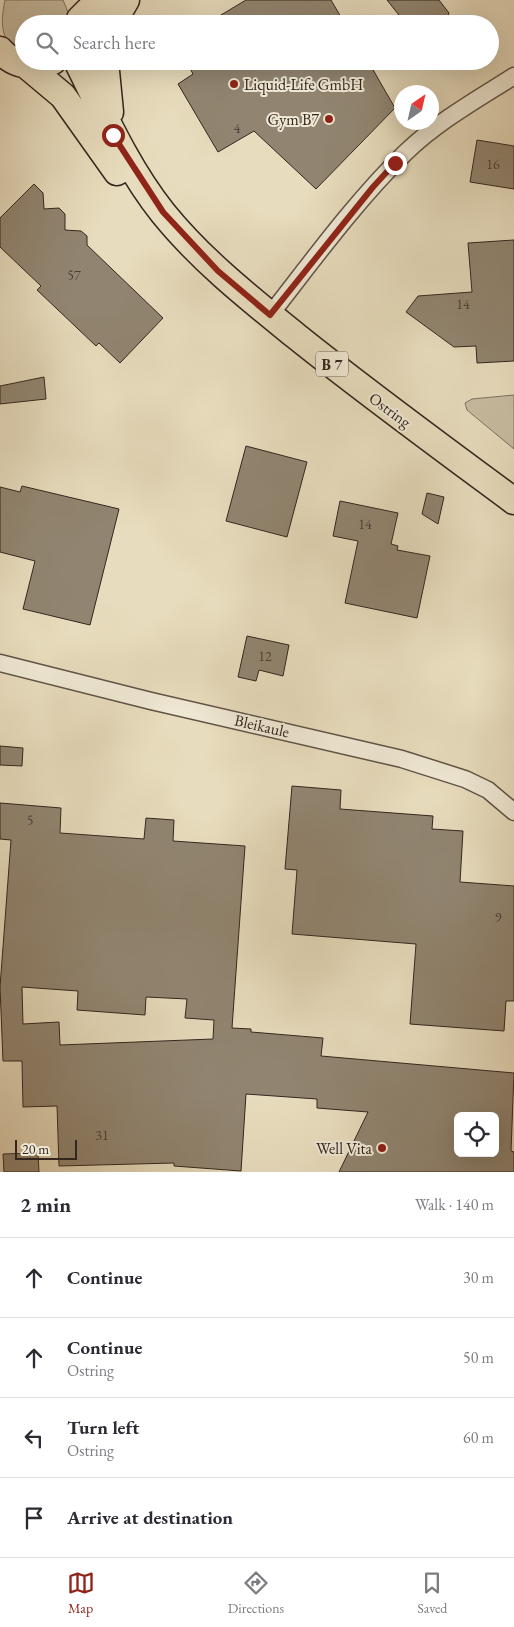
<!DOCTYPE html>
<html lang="en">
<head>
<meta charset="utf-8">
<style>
  :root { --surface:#fff; --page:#f7f7f7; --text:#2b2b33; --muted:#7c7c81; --line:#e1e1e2; --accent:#8f2418 }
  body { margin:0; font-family:"EB Garamond",serif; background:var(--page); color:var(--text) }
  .controls { position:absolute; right:15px; bottom:15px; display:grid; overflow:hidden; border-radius:8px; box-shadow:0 5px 20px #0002 }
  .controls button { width:45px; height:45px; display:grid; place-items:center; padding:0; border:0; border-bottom:1px solid var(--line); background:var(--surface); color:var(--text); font:25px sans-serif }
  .compass { position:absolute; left:394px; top:85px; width:45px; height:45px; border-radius:50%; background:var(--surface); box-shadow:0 5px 20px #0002; rotate:34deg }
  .scale { position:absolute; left:15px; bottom:12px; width:62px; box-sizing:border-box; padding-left:5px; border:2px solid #33261f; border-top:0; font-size:14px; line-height:18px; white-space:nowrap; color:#33261f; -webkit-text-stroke:4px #efe8d4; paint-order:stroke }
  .stop { position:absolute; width:15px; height:15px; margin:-11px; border:4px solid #8f2418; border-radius:50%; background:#fff }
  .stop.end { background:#8f2418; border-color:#fff; box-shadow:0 1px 5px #0008 }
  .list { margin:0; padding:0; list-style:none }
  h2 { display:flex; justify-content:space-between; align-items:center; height:65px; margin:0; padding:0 20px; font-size:21px }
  h2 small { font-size:16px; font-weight:400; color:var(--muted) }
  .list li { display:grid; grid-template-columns:32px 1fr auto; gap:15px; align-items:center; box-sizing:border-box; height:80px; padding:0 20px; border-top:1px solid var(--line) }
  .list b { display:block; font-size:19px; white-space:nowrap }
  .list p { margin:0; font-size:16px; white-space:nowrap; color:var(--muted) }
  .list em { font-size:16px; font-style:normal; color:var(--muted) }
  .icon { flex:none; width:28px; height:28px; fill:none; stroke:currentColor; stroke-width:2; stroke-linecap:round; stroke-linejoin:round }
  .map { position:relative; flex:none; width:514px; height:1172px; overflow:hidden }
  .search { position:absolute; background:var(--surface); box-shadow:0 5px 20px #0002; left:15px; right:15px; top:15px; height:55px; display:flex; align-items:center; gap:12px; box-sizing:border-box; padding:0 18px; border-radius:28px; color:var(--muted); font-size:19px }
  .sheet { height:385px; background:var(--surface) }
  nav { display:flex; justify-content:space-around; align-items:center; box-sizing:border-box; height:70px; border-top:1px solid var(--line); background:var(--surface); font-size:14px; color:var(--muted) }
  nav a { display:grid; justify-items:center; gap:2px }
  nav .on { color:var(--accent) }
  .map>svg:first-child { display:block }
  .green { fill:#c8bda2; stroke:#7e7260 }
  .building { fill:#918571; stroke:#33261f; fill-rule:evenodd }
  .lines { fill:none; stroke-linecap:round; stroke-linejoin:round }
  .street-casing { stroke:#605446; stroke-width:19 }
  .primary-casing { stroke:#33261f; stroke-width:29 }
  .street { stroke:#efe8d4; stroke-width:16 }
  .primary { stroke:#e7dcbd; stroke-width:26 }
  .route { stroke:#8f2418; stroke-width:6 }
  .poi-dot { fill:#8f2418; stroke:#efe8d4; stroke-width:2 }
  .labels { text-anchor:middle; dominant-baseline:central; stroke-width:4; stroke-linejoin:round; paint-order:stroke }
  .number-label { font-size:14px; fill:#4a3e34 }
  .shield { fill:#efe8d4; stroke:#6b6055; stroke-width:1 }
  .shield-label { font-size:15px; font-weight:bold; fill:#33261f }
  .poi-label { font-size:16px; fill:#33261f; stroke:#efe8d4; text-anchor:end }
  .street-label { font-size:16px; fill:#33261f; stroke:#efe8d4 }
</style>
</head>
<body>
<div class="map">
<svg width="514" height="1172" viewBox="0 0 514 1172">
  <rect width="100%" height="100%" fill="#e7dcbd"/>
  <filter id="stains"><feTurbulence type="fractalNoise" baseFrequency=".004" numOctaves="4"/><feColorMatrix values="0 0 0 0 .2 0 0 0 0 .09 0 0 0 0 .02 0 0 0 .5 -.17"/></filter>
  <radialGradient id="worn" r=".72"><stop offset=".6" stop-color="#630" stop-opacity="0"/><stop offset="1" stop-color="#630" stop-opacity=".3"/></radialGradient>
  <path class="green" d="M 5,0 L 63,0 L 70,17 L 70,24 L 24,24 L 24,55 C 0,41 0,26 5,0 Z
    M 514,395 L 514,449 L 467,410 L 465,403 L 472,399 Z"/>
  <path class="building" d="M 246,0 L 331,0 L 345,24 L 206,24 Z
    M 387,0 L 439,0 L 449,13 L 445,24 L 406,24 Z
    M 186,61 L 368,61 L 395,108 L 316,189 L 254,131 L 218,152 L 178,84 L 193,74 Z
    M 477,140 L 514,146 L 514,189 L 470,182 Z
    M 34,184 L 43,193 L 44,209 L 59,208 L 65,214 L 65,230 L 81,231 L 87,236 L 87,245 L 163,318 L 120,363 L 99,343 L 96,346 L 37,290 L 41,286 L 0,247 L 0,218 Z
    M 514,240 L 514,361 L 477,363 L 476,346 L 454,347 L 406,312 L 418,296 L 472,292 L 468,243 Z
    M 44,377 L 46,399 L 0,404 L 0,386 Z
    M 246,446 L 307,462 L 287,537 L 226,521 Z
    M 22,486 L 119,509 L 90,625 L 23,609 L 35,561 L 0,552 L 0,487 L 20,492 Z
    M 427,493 L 444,497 L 438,524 L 422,514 Z
    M 340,501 L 398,513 L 391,544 L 398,546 L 397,550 L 430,556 L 417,618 L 345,603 L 358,541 L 333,536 Z
    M 247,636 L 289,645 L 283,676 L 259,670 L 256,681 L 238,677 Z
    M 0,746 L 23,748 L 22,766 L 0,765 Z
    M 292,786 L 341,790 L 340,809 L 433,816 L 432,829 L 463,831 L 460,882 L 514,886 L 514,1001 L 506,1001 L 504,1031 L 410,1024 L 416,944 L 292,934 L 297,870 L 285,869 Z
    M 0,803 L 61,808 L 60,833 L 144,839 L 146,818 L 174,820 L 173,841 L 245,846 L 232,1028 L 251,1029 L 251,1032 L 323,1038 L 321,1056 L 514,1073 L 511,1151 L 514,1152 L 514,1172 L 339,1172 L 368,1112 L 317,1108 L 317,1099 L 246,1094 L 241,1171 L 174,1166 L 174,1163 L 59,1166 L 57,1106 L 23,1107 L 22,1061 L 3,1061 L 0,987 L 11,840 L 0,839 ZM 22,987 L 78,991 L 77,1010 L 145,1015 L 146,997 L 187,999 L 185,1018 L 214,1020 L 213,1039 L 60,1045 L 59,1022 L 23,1024 ZM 458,1116 L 495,1116 L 495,1153 L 458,1153 Z
    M 38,1153 L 39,1172 L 4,1172 L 3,1154 Z"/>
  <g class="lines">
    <defs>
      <path id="street" d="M 270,315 C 313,260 355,202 405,153 C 437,122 476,100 514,76
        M 0,663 L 151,701 L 402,759 L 465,779 L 488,790 L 514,812"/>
      <path id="primary" d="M 80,19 L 99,0
        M 112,24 L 126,0
        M 0,50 C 14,66 34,69 53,61
        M 77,61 C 103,113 127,168 163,213 C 201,260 249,298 296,336 C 367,393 441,447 514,501
        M 105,61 L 110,112
        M 26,65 L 63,96 L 117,172"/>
    </defs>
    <use href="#street" class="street-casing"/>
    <use href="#primary" class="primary-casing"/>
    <use href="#street" class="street"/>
    <use href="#primary" class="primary"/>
  </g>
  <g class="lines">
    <path class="route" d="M 113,135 L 163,212 L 218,271 L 270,315 L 373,187 L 395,163"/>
  </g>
  <g class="poi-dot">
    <circle cx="234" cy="84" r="5"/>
    <circle cx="329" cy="119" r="5"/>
    <circle cx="382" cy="1148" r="5"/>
  </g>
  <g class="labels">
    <g class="number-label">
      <text x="237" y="128">4</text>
      <text x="493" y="164">16</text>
      <text x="74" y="275">57</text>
      <text x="463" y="304">14</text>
      <text x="365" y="524">14</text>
      <text x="265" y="656">12</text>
      <text x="30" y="820">5</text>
      <text x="498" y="917">9</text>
      <text x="102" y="1135">31</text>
    </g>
    <rect class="shield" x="316" y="351.5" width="32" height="25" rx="4"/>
    <g class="shield-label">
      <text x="332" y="364">B 7</text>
    </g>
    <g class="poi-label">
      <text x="244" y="84" text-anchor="start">Liquid-Life GmbH</text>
      <text x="319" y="119">Gym B7</text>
      <text x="372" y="1148">Well Vita</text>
    </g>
    <g class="street-label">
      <text transform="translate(390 410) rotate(36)">Ostring</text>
      <text transform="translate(262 726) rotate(13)">Bleikaule</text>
    </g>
  </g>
  <rect width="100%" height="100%" filter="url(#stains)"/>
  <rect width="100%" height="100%" fill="url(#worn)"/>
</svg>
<div class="controls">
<button><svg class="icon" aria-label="locate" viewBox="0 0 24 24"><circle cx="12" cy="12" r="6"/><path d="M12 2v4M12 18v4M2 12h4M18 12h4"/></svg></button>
</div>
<svg class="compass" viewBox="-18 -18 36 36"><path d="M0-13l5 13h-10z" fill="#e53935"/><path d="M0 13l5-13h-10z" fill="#7c7c81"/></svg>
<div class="scale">20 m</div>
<div class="stop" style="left:113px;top:135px"></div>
<div class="stop end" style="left:395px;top:163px"></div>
<div class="search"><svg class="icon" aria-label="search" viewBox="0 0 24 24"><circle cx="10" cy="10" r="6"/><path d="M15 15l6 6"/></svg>Search here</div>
</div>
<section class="sheet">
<h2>2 min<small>Walk · 140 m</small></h2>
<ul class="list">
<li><svg class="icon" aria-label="ahead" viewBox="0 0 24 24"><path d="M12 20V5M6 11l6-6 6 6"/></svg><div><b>Continue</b></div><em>30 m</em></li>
<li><svg class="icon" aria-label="ahead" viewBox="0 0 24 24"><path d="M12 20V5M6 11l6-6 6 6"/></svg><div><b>Continue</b><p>Ostring</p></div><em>50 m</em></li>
<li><svg class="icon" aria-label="left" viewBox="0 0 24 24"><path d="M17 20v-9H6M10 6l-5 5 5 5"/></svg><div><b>Turn left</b><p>Ostring</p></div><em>60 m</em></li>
<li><svg class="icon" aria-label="arrive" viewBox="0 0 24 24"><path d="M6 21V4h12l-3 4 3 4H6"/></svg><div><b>Arrive at destination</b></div></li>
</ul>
</section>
<nav>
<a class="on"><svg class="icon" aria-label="map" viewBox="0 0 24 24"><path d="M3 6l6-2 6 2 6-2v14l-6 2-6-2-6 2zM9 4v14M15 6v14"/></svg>Map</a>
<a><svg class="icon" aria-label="directions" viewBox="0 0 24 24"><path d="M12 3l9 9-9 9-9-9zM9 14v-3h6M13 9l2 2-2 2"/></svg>Directions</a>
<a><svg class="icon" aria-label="saved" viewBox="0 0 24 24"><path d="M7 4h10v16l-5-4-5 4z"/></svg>Saved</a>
</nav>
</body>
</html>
